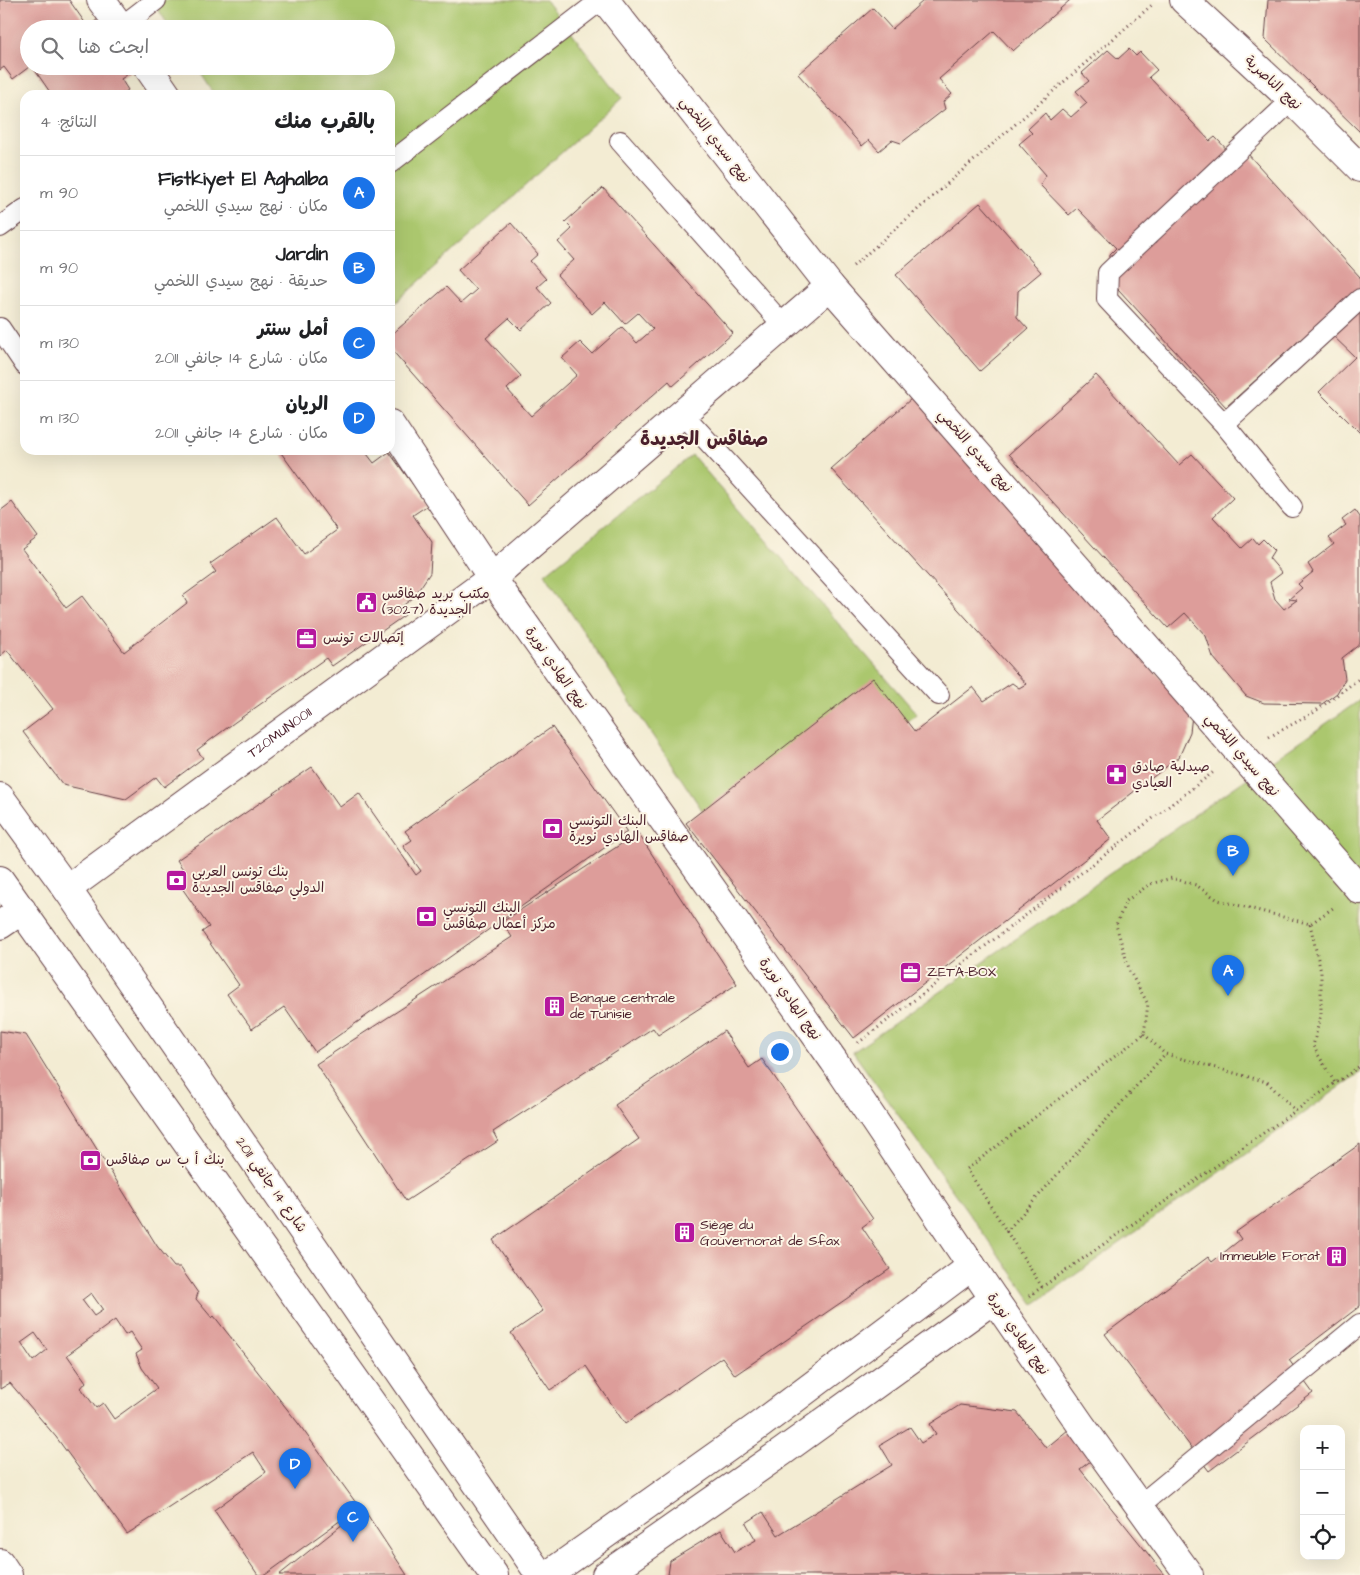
<!DOCTYPE html>
<html lang="ar">
<head>
<meta charset="utf-8">
<style>
  :root { --surface:#fff; --page:#f6f6f6; --text:#202124; --muted:#757577; --line:#e0e0e0; --accent:#1a73e8 }
  body { margin:0; font-family:"Architects Daughter","Playpen Sans Arabic",sans-serif; background:var(--page); color:var(--text); direction:rtl }
  .controls { position:absolute; right:15px; bottom:15px; display:grid; overflow:hidden; border-radius:10px; box-shadow:0 5px 20px #0002 }
  .controls button { width:45px; height:45px; display:grid; place-items:center; padding:0; border:0; border-bottom:1px solid var(--line); background:var(--surface); color:var(--text); font:25px sans-serif }
  .you { position:absolute; left:779px; top:1051px; width:18px; height:18px; margin:-12px; border:4px solid #fff; border-radius:50%; background:#1a73e8; box-shadow:0 0 0 8px #1a73e833 }
  .badge { display:grid; place-items:center; width:32px; height:32px; border-radius:50%; background:var(--accent); color:#fff; font-size:16px; font-weight:700 }
  .pin { position:absolute; translate:-50% -41px; filter:drop-shadow(0 1px 2px #0008) }
  .pin::after { content:''; position:absolute; top:26px; width:18px; height:15px; background:inherit; clip-path:polygon(0 0,100% 0,50% 100%) }
  .list { margin:0; padding:0; list-style:none }
  h2 { display:flex; justify-content:space-between; align-items:center; height:65px; margin:0; padding:0 20px; font-size:21px }
  h2 small { font-size:16px; font-weight:400; color:var(--muted) }
  .list li { display:grid; grid-template-columns:32px 1fr auto; gap:15px; align-items:center; box-sizing:border-box; height:75px; padding:0 20px; border-top:1px solid var(--line) }
  .list b { display:block; font-size:19px; white-space:nowrap }
  .list p { margin:0; font-size:16px; white-space:nowrap; color:var(--muted) }
  .list em { font-size:16px; font-style:normal; color:var(--muted) }
  .icon { flex:none; width:28px; height:28px; fill:none; stroke:currentColor; stroke-width:2; stroke-linecap:round; stroke-linejoin:round }
  .map { position:relative; flex:none; width:1360px; height:1575px; overflow:hidden; direction:ltr }
  .search { position:absolute; background:var(--surface); box-shadow:0 5px 20px #0002; left:20px; top:20px; width:375px; height:55px; display:flex; align-items:center; gap:12px; box-sizing:border-box; padding:0 18px; border-radius:28px; color:var(--muted); font-size:19px }
  .panel { position:absolute; background:var(--surface); box-shadow:0 5px 20px #0002; left:20px; top:90px; width:375px; height:365px; border-radius:15px; direction:rtl }
  .map>svg:first-child { display:block }
  .green { fill:#abc76e; stroke:#7a734c }
  .building { fill:#dd9d9a; fill-rule:evenodd }
  .lines { fill:none; stroke-linecap:round; stroke-linejoin:round }
  .lane-casing { stroke:#633e44; stroke-width:22 }
  .street-casing { stroke:#633e44; stroke-width:30 }
  .secondary-casing { stroke:#633e44; stroke-width:30 }
  .primary-casing { stroke:#633e44; stroke-width:30 }
  .path { stroke:#633e44; stroke-width:3; stroke-dasharray:1 4; stroke-linecap:butt }
  .lane { stroke:#fff; stroke-width:20 }
  .street { stroke:#fff; stroke-width:28 }
  .secondary { stroke:#fff; stroke-width:28 }
  .primary { stroke:#fff; stroke-width:28 }
  .labels { text-anchor:middle; dominant-baseline:central; stroke-width:4; stroke-linejoin:round; paint-order:stroke }
  .street-label { font-size:14px; fill:#4a1f2b; stroke:#fcf5e5 }
  .poi-label { font-size:14px; fill:#4a1f2b; stroke:#fcf5e5; text-anchor:start }
  .district-label { font-size:19px; font-weight:bold; fill:#4a1f2b; stroke:#fcf5e5 }
</style>
</head>
<body>
<div class="map">
<svg width="1360" height="1575" viewBox="0 0 1360 1575">
  <rect width="100%" height="100%" fill="#fcf5e5"/>
  <filter id="ink" filterUnits="userSpaceOnUse"><feTurbulence type="fractalNoise" baseFrequency=".02" numOctaves="2"/><feDisplacementMap in="SourceGraphic" scale="10" xChannelSelector="R" yChannelSelector="G"/><feConvolveMatrix kernelMatrix="1 2 1 2 8 2 1 2 1" color-interpolation-filters="sRGB"/></filter>
  <filter id="wash" filterUnits="userSpaceOnUse"><feTurbulence type="fractalNoise" baseFrequency=".0096" numOctaves="4" result="noise"/><feDisplacementMap in="SourceGraphic" scale="20" xChannelSelector="R" yChannelSelector="G"/><feGaussianBlur stdDeviation="1.12" result="paint"/><feColorMatrix in="noise" values="0 0 0 0 0 0 0 0 0 0 0 0 0 0 0 0 0 1.4 0 .05"/><feComposite in="paint" operator="in"/></filter>
  <g filter="url(#wash)">
    <rect width="100%" height="100%" fill="#f3ecd3"/>
    <path class="green" d="M 152,0 L 546,0 L 622,98 L 390,308 L 390,95 L 215,95 L 196,66 L 386,66 L 386,29 L 171,29 Z
      M 692,455 L 917,714 L 726,846 L 545,574 Z
      M 1360,700 L 1360,1073 L 1034,1304 L 853,1052 Z"/>
    <g id="blocks">
      <path class="building" d="M 0,0 L 69,0 L 88,27 L 98,19 L 105,29 L 29,29 L 29,67 L 13,79 L 4,67 L 0,70 Z
        M 924,0 L 1070,0 L 1013,51 L 994,31 L 939,79 L 952,94 L 943,102 L 945,109 L 901,143 L 892,140 L 879,151 L 869,140 L 862,146 L 798,74 L 873,8 L 892,29 Z
        M 1268,0 L 1360,0 L 1360,132 L 1265,39 Z
        M 1129,49 L 1136,56 L 1140,52 L 1157,70 L 1149,77 L 1210,141 L 1215,137 L 1238,161 L 1247,153 L 1360,277 L 1360,433 L 1319,392 L 1355,357 L 1331,334 L 1314,349 L 1303,337 L 1226,407 L 1108,278 L 1110,254 L 1116,248 L 1077,208 L 1069,215 L 1040,185 L 1046,175 L 1019,144 L 1032,133 L 1028,129 L 1045,113 L 1050,120 L 1062,109 L 1071,117 L 1087,103 L 1076,91 L 1089,81 L 1082,73 L 1108,50 L 1118,59 Z
        M 32,66 L 131,66 L 134,70 L 121,79 L 128,90 L 121,95 L 52,95 Z
        M 603,188 L 733,333 L 673,386 L 669,381 L 528,505 L 390,348 L 390,336 L 446,287 L 461,303 L 476,290 L 458,270 L 511,223 L 538,254 L 530,261 L 546,279 L 537,287 L 551,303 L 521,330 L 509,318 L 486,338 L 521,376 L 507,389 L 531,416 L 577,375 L 562,358 L 580,342 L 592,354 L 622,327 L 637,343 L 653,329 L 638,313 L 625,324 L 605,302 L 592,314 L 557,275 L 574,260 L 558,242 L 572,229 L 565,222 Z
        M 980,203 L 1041,272 L 1018,291 L 1017,317 L 1028,329 L 980,371 L 896,275 Z
        M 1096,375 L 1179,465 L 1192,454 L 1233,498 L 1213,517 L 1242,548 L 1253,538 L 1258,544 L 1263,539 L 1274,550 L 1269,558 L 1282,573 L 1270,582 L 1275,599 L 1284,609 L 1297,600 L 1289,599 L 1302,588 L 1298,584 L 1313,572 L 1308,564 L 1334,544 L 1329,538 L 1346,525 L 1342,520 L 1355,510 L 1360,517 L 1360,644 L 1342,658 L 1345,679 L 1337,693 L 1322,704 L 1264,703 L 1246,696 L 1213,657 L 1206,636 L 1185,613 L 1168,628 L 1009,454 Z
        M 919,392 L 1192,715 L 1190,732 L 1179,757 L 1097,820 L 1111,839 L 854,1038 L 686,823 L 873,678 L 915,732 L 973,687 L 984,701 L 1012,683 L 1019,688 L 1026,684 L 831,469 Z
        M 279,450 L 364,450 L 374,463 L 389,452 L 428,505 L 413,515 L 432,542 L 430,573 L 413,598 L 401,607 L 405,615 L 332,666 L 326,658 L 235,722 L 197,750 L 203,758 L 164,787 L 156,777 L 126,799 L 63,785 L 23,732 L 53,709 L 7,650 L 0,656 L 0,511 L 12,502 L 38,537 L 22,549 L 66,608 L 82,596 L 124,652 L 187,603 L 183,596 L 216,572 L 210,564 L 277,517 L 304,554 L 337,530 Z
        M 552,727 L 627,832 L 315,1052 L 284,1007 L 252,1029 L 227,994 L 239,985 L 202,932 L 209,927 L 175,878 L 184,871 L 177,860 L 312,767 L 340,807 L 359,793 L 416,875 L 421,871 L 403,846 L 412,840 L 405,831 Z
        M 638,833 L 737,984 L 658,1035 L 653,1028 L 493,1132 L 498,1141 L 406,1201 L 316,1064 L 512,937 L 502,922 Z
        M 0,1031 L 26,1035 L 157,1246 L 174,1267 L 180,1267 L 198,1293 L 196,1299 L 212,1318 L 214,1316 L 298,1423 L 359,1507 L 265,1575 L 258,1575 L 214,1510 L 266,1472 L 253,1452 L 127,1534 L 56,1437 L 10,1383 L 0,1389 ZM 91,1293 L 103,1310 L 94,1316 L 82,1300 ZM 115,1320 L 125,1335 L 130,1332 L 142,1350 L 136,1354 L 142,1368 L 157,1388 L 114,1419 L 103,1403 L 96,1408 L 81,1388 L 86,1382 L 67,1355 ZM 35,1333 L 47,1350 L 33,1361 L 21,1343 Z
        M 724,1031 L 749,1068 L 762,1059 L 873,1219 L 862,1227 L 890,1269 L 735,1375 L 722,1357 L 625,1424 L 586,1366 L 550,1390 L 511,1333 L 543,1311 L 493,1240 L 639,1139 L 615,1105 Z
        M 1360,1144 L 1360,1306 L 1289,1360 L 1313,1393 L 1209,1471 L 1105,1334 L 1208,1257 L 1212,1262 L 1241,1239 L 1236,1232 Z
        M 960,1405 L 1017,1412 L 1046,1448 L 1068,1430 L 1092,1460 L 1080,1469 L 1165,1575 L 668,1575 L 670,1561 L 721,1530 L 735,1552 L 756,1540 L 746,1523 L 763,1512 L 778,1535 L 892,1465 L 880,1445 L 910,1427 L 921,1443 L 936,1434 L 930,1424 Z
        M 363,1508 L 407,1575 L 279,1575 Z"/>
    </g>
  </g>
  <g filter="url(#ink)">
    <use href="#blocks" fill-opacity="0" stroke="#633e44" stroke-width="1"/>
    <g class="lines">
      <defs>
        <path id="lane" d="M 121,27 L 156,0
          M 1292,100 L 1108,273 L 1107,299 L 1224,424 L 1292,507
          M 620,141 L 784,326
          M 390,163 L 601,0
          M 0,227 L 25,209
          M 0,328 L 25,365
          M 682,413 L 939,695
          M 1224,424 L 1360,299
          M 1140,1505 L 1360,1324"/>
        <g id="street">
          <path d="M 605,0 L 830,286 L 1360,890"/>
          <path id="s1" d="M 67,889 L 492,578 L 830,286"/>
          <path d="M 0,925 L 22,910"/>
          <path d="M 0,1563 L 8,1575"/>
          <path d="M 548,1575 L 761,1424 L 972,1266"/>
          <path d="M 606,1575 L 782,1452 L 994,1299"/>
        </g>
        <path id="secondary" d="M 101,0 L 122,29
          M 1184,0 L 1292,100 L 1360,168
          M 147,66 L 167,95
          M 390,424 L 492,578 L 834,1061 L 994,1299 L 1081,1425 L 1189,1575"/>
        <path id="primary" d="M 0,797 L 67,889 L 540,1575
          M 0,880 L 494,1575"/>
      </defs>
      <use href="#lane" class="lane-casing"/>
      <use href="#street" class="street-casing"/>
      <use href="#secondary" class="secondary-casing"/>
      <use href="#primary" class="primary-casing"/>
      <path class="path" d="M 853,266 L 1153,4
        M 1269,737 L 1313,713 L 1360,678
        M 1310,924 L 1321,972 L 1321,1014 L 1313,1046 L 1335,1083
        M 1144,1034 L 1165,1054 L 1267,1082 L 1296,1111
        M 858,1043 L 1215,771
        M 1006,1232 L 1165,1054
        M 1042,1287 L 967,1169 L 1144,1034 L 1148,1004 L 1130,972 L 1116,925 L 1126,901 L 1150,884 L 1172,878 L 1196,885 L 1218,900 L 1310,924 L 1333,908
        M 1029,1296 L 1360,1066"/>
      <use href="#lane" class="lane"/>
      <use href="#street" class="street"/>
      <use href="#secondary" class="secondary"/>
      <use href="#primary" class="primary"/>
    </g>
  </g>
  <defs>
    <symbol id="civic-square" viewBox="-11 -11 22 22"><rect x="-9" y="-9" width="18" height="18" rx="4" fill="#b5179e" stroke="#fcf5e5"/><path d="M-.6-6.5H3V-4.5H.6V-3L4-1V1h2V6H-6V1h2V-1L-.6-3ZM-1.2 2.5V6h2.4V2.5Z" fill="#fff"/></symbol>
    <symbol id="office-square" viewBox="-11 -11 22 22"><rect x="-9" y="-9" width="18" height="18" rx="4" fill="#b5179e" stroke="#fcf5e5"/><path d="M-6-3h4V-5.5h4V-3h4V5H-6ZM-1-4.5V-3h2v-1.5ZM-6 0V1H6V0Z" fill="#fff"/></symbol>
    <symbol id="pharmacy-square" viewBox="-11 -11 22 22"><rect x="-9" y="-9" width="18" height="18" rx="4" fill="#b5179e" stroke="#fcf5e5"/><path d="M-2-6h4v4h4v4h-4v4h-4v-4h-4v-4h4Z" fill="#fff"/></symbol>
    <symbol id="bank-square" viewBox="-11 -11 22 22"><rect x="-9" y="-9" width="18" height="18" rx="4" fill="#b5179e" stroke="#fcf5e5"/><path d="M-6-4H6V4H-6ZM0-2.3a2.3 2.3 0 1 0 0 4.6a2.3 2.3 0 1 0 0-4.6Z" fill="#fff"/></symbol>
    <symbol id="building-square" viewBox="-11 -11 22 22"><rect x="-9" y="-9" width="18" height="18" rx="4" fill="#b5179e" stroke="#fcf5e5"/><path d="M-4-6H4V6H1V3H-1V6H-4ZM-2.5-4.3h1.7v1.8h-1.7ZM.8-4.3h1.7v1.8H.8ZM-2.5-1h1.7V.8h-1.7ZM.8-1h1.7V.8H.8Z" fill="#fff"/></symbol>
  </defs>
  <g fill-rule="evenodd">
    <use href="#civic-square" x="354" y="590" width="25" height="25"/>
    <use href="#office-square" x="294" y="626" width="25" height="25"/>
    <use href="#pharmacy-square" x="1104" y="762" width="25" height="25"/>
    <use href="#bank-square" x="540" y="816" width="25" height="25"/>
    <use href="#bank-square" x="164" y="868" width="25" height="25"/>
    <use href="#bank-square" x="414" y="904" width="25" height="25"/>
    <use href="#office-square" x="898" y="960" width="25" height="25"/>
    <use href="#building-square" x="542" y="994" width="25" height="25"/>
    <use href="#bank-square" x="78" y="1148" width="25" height="25"/>
    <use href="#building-square" x="672" y="1220" width="25" height="25"/>
    <use href="#building-square" x="1324" y="1244" width="25" height="25"/>
  </g>
  <g class="labels">
    <g class="street-label">
      <text transform="translate(1273 83) rotate(43)">نهج الناصرية</text>
      <text transform="translate(715 140) rotate(52)">نهج سيدي اللخمي</text>
      <text transform="translate(975 451) rotate(49)">نهج سيدي اللخمي</text>
      <text transform="translate(556 668) rotate(55)">نهج الهادي نويرة</text>
      <text stroke="none"><textPath href="#s1" startOffset="264">T20MUN0011</textPath></text>
      <text transform="translate(1242 755) rotate(49)">نهج سيدي اللخمي</text>
      <text transform="translate(790 999) rotate(55)">نهج الهادي نويرة</text>
      <text transform="translate(271 1185) rotate(55)">شارع 14 جانفي 2011</text>
      <text transform="translate(1018 1334) rotate(55)">نهج الهادي نويرة</text>
    </g>
    <g class="poi-label">
      <text x="382" y="594">مكتب بريد صفاقس<tspan x="382" dy="16">الجديدة (3027)</tspan></text>
      <text x="323" y="638">إتصالات تونس</text>
      <text x="1132" y="767">صيدلية صادق<tspan x="1132" dy="16">العيادي</tspan></text>
      <text x="569" y="821">البنك التونسي<tspan x="569" dy="16">صفاقس الهادي نويرة</tspan></text>
      <text x="192" y="872">بنك تونس العربي<tspan x="192" dy="16">الدولي صفاقس الجديدة</tspan></text>
      <text x="443" y="908">البنك التونسي<tspan x="443" dy="16">مركز أعمال صفاقس</tspan></text>
      <text x="927" y="972">ZETA-BOX</text>
      <text x="570" y="998">Banque centrale<tspan x="570" dy="16">de Tunisie</tspan></text>
      <text x="106" y="1160">بنك أ ب س صفاقس</text>
      <text x="700" y="1225">Siège du<tspan x="700" dy="16">Gouvernorat de Sfax</tspan></text>
      <text x="1320" y="1256" text-anchor="end">Immeuble Forat</text>
    </g>
    <g class="district-label">
      <text x="704" y="439">صفاقس الجديدة</text>
    </g>
  </g>
</svg>
<div class="controls">
<button>+</button>
<button>−</button>
<button><svg class="icon" aria-label="locate" viewBox="0 0 24 24"><circle cx="12" cy="12" r="6"/><path d="M12 2v4M12 18v4M2 12h4M18 12h4"/></svg></button>
</div>
<div class="you"></div>
<div class="pin badge" style="left:1228px;top:996px">A</div>
<div class="pin badge" style="left:1233px;top:876px">B</div>
<div class="pin badge" style="left:353px;top:1542px">C</div>
<div class="pin badge" style="left:295px;top:1489px">D</div>
<div class="search"><svg class="icon" aria-label="search" viewBox="0 0 24 24"><circle cx="10" cy="10" r="6"/><path d="M15 15l6 6"/></svg>ابحث هنا</div>
<section class="panel">
<h2>بالقرب منك<small>النتائج: 4</small></h2>
<ul class="list">
<li><span class="badge">A</span><div><b>Fistkiyet El Aghalba</b><p>مكان · نهج سيدي اللخمي</p></div><em>90 m</em></li>
<li><span class="badge">B</span><div><b>Jardin</b><p>حديقة · نهج سيدي اللخمي</p></div><em>90 m</em></li>
<li><span class="badge">C</span><div><b>أمل سنتر</b><p>مكان · شارع 14 جانفي 2011</p></div><em>130 m</em></li>
<li><span class="badge">D</span><div><b>الريان</b><p>مكان · شارع 14 جانفي 2011</p></div><em>130 m</em></li>
</ul>
</section>
</div>
</body>
</html>
